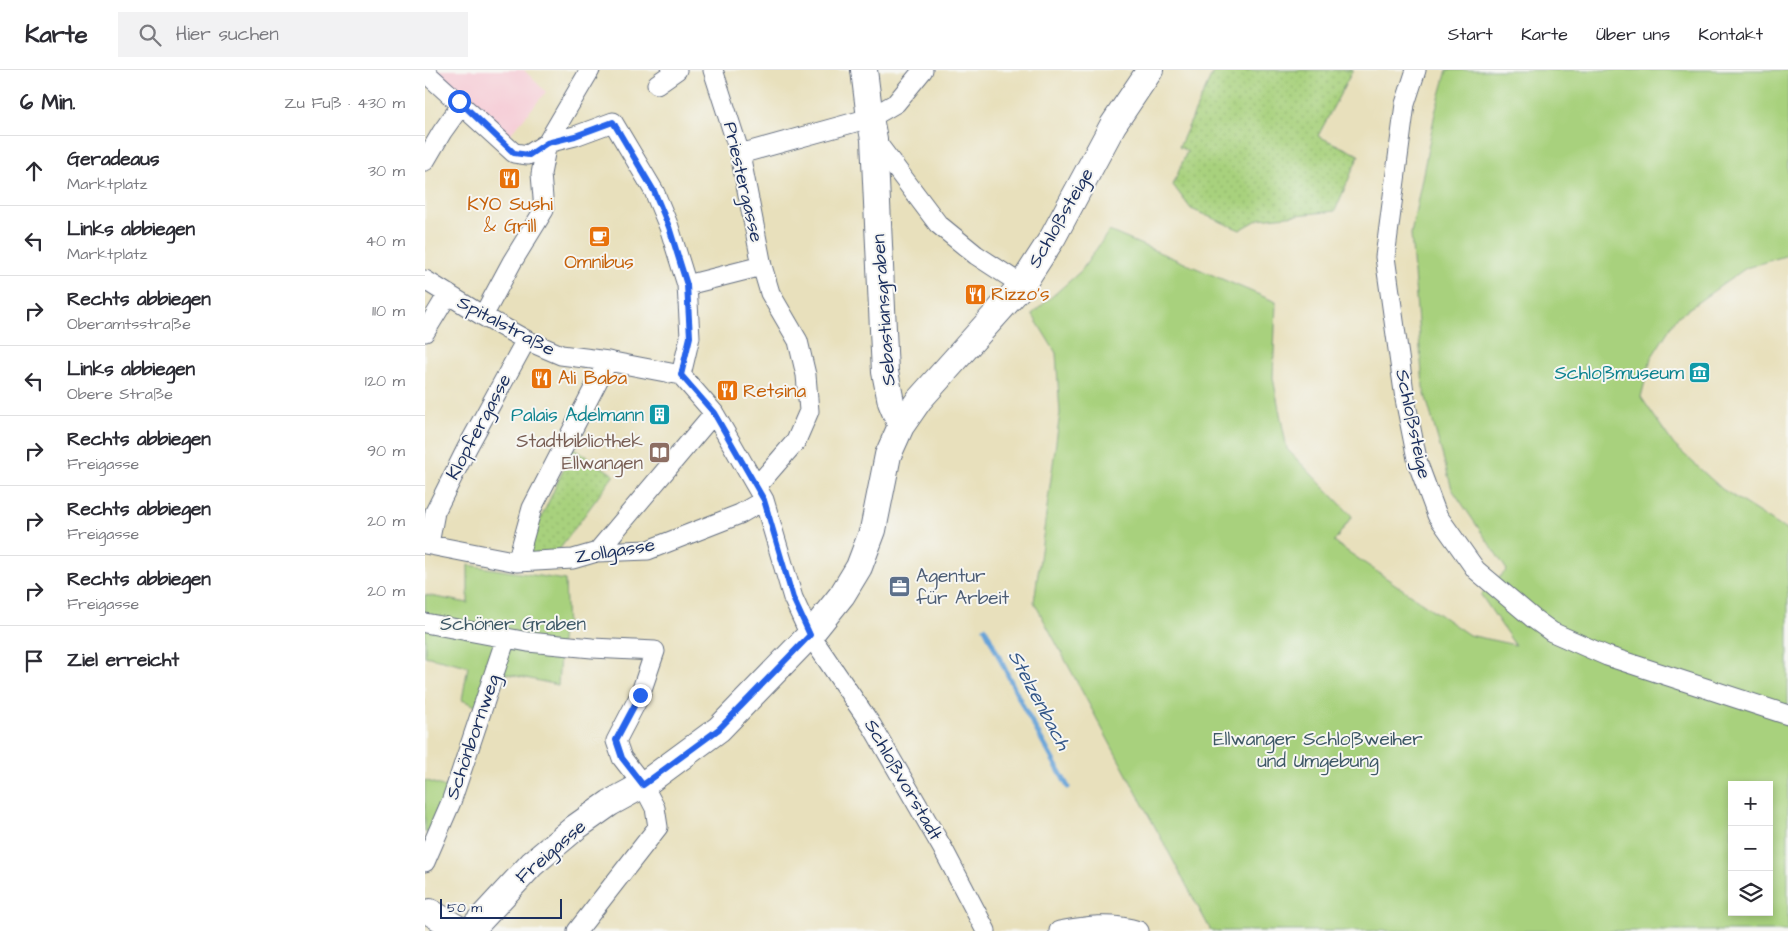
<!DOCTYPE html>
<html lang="de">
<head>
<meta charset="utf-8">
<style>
  :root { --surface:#fff; --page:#f2f2f3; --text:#2b2b33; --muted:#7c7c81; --line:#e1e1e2 }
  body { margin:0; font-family:"Architects Daughter",sans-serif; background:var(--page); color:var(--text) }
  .controls { position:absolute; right:15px; bottom:15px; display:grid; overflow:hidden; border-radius:0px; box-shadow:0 2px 8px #0003 }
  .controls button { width:45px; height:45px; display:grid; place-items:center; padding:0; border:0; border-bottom:1px solid var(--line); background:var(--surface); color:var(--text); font:25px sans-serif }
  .scale { position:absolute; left:15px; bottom:12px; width:122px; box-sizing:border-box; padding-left:5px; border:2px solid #1b2f5e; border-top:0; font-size:14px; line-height:18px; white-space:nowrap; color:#1b2f5e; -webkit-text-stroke:4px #f6f6f2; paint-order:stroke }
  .stop { position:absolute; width:15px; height:15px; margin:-11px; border:4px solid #2563eb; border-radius:50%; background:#fff }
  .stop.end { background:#2563eb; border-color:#fff; box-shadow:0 1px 5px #0008 }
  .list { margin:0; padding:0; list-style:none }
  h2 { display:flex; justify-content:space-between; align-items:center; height:65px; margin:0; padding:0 20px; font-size:21px }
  h2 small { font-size:16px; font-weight:400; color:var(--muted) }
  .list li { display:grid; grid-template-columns:32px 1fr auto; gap:15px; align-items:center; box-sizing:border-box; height:70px; padding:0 20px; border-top:1px solid var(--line) }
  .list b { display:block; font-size:19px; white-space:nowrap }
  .list p { margin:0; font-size:16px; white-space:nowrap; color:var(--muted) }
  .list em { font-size:16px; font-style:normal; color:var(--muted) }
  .icon { flex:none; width:28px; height:28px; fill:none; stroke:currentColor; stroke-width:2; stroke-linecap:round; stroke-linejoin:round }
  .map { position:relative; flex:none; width:1363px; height:861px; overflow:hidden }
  header { display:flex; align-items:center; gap:30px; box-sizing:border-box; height:70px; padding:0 25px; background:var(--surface); border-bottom:1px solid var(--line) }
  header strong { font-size:24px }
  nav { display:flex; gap:28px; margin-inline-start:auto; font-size:18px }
  .search { width:350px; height:45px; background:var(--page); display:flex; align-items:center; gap:12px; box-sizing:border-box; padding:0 18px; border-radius:0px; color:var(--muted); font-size:19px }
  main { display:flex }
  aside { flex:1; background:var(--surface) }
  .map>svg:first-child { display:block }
  .built { fill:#f6cfd8 }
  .grass { fill:url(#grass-dots); stroke:#62806e }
  .park { fill:#a8d17d; stroke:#62806e; fill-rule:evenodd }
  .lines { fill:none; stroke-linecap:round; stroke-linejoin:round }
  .stream { stroke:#66a3d8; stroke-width:5 }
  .street-casing { stroke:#636d7f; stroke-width:21 }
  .secondary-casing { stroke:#636d7f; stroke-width:28 }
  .street { stroke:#fff; stroke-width:19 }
  .secondary { stroke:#fff; stroke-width:26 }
  .route { stroke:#2563eb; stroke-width:6 }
  .labels { text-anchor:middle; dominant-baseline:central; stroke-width:4; stroke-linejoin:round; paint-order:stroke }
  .street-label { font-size:19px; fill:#1b2f5e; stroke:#f6f6f2 }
  .food-label { font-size:19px; fill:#c56008; stroke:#f6f6f2; text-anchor:start }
  .culture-label { font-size:19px; fill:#0d838f; stroke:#f6f6f2; text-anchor:end }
  .education-label { font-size:19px; fill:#785e54; stroke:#f6f6f2; text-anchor:end }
  .service-label { font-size:19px; fill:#4e5e75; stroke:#f6f6f2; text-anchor:start }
  .park-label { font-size:19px; fill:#3e5866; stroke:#f6f6f2 }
  .water-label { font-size:20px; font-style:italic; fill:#355889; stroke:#f6f6f2 }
</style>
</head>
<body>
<header>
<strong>Karte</strong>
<div class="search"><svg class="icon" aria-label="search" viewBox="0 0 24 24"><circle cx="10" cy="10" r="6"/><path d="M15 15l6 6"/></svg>Hier suchen</div>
<nav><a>Start</a><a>Karte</a><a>Über uns</a><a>Kontakt</a></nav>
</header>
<main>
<aside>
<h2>6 Min.<small>Zu Fuß · 430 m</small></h2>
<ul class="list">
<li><svg class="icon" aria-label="ahead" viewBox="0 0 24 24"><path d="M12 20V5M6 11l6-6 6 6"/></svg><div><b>Geradeaus</b><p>Marktplatz</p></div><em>30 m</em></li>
<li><svg class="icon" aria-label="left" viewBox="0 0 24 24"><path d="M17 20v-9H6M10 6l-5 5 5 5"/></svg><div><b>Links abbiegen</b><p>Marktplatz</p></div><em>40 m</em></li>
<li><svg class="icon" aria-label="right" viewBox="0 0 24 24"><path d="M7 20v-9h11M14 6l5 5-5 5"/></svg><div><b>Rechts abbiegen</b><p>Oberamtsstraße</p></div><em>110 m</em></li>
<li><svg class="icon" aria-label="left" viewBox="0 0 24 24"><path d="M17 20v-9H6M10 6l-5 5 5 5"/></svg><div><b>Links abbiegen</b><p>Obere Straße</p></div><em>120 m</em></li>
<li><svg class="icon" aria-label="right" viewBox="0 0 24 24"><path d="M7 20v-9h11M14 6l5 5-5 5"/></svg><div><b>Rechts abbiegen</b><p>Freigasse</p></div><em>90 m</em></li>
<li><svg class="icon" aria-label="right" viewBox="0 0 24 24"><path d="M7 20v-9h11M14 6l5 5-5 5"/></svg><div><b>Rechts abbiegen</b><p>Freigasse</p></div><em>20 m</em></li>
<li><svg class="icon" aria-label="right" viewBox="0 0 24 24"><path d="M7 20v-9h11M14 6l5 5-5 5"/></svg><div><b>Rechts abbiegen</b><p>Freigasse</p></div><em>20 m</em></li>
<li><svg class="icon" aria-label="arrive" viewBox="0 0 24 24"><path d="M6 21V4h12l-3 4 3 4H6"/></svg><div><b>Ziel erreicht</b></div></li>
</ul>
</aside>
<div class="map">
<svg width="1363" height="861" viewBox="0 0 1363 861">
  <defs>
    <pattern id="grass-dots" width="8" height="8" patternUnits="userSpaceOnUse" patternTransform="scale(1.25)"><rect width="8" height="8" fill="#a8d17d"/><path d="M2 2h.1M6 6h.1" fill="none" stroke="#90b46e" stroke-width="1.8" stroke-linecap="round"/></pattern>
  </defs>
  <rect width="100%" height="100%" fill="#f6f6f2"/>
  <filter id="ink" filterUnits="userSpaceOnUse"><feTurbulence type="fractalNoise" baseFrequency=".02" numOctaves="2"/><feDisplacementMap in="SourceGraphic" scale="10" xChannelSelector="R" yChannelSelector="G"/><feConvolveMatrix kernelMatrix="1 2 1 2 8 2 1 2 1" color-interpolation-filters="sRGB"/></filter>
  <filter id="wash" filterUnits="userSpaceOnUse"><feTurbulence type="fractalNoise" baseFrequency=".0096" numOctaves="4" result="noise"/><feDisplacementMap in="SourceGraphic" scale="20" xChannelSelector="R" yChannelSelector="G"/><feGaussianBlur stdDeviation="1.12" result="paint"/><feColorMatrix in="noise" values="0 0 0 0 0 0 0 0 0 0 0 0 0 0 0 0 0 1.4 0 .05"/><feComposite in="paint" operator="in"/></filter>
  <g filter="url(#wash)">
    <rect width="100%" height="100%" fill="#e8e0bc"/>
    <path class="built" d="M 7,0 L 99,0 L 121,22 L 82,68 Z"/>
    <path class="grass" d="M 789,0 L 928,0 L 893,66 L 934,85 L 910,141 L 834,149 L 815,160 L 766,139 L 748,115 L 762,81 L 754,77 Z
      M 148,378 L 189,405 L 131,484 L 98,488 Z"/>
    <path class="park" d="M 1022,0 L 1363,0 L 1363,185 L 1321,198 L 1252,247 L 1226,288 L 1216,327 L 1249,375 L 1297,419 L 1363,461 L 1363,861 L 786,861 L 609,532 L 635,343 L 631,283 L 607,244 L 656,201 L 684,161 L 851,232 L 848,308 L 862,379 L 927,446 L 909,472 L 1044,565 L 1090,575 L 1056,525 L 1082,500 L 1027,419 L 998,317 L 986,164 L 1010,43 ZM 1307,715 L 1344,715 L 1344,842 L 1307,842 Z
      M 43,495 L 140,510 L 142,560 L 137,559 L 133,615 L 64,600 L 53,637 L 37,630 L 43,596 L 0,586 L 0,525 L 43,533 Z
      M 0,710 L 23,718 L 6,763 L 0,762 Z"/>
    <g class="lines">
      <path class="stream" d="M 560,558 L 598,636 L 643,717"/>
    </g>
  </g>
  <g filter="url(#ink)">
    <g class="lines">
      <defs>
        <path id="street" d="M 288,0 L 315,84 L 337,196 L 345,223 L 373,271 L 381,305 L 384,341 L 371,371 L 332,416
          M 991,0 L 980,34 L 960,187 L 980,329 L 993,394 L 1012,445 L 1051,500 L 1109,549 L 1127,562 L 1182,586 L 1363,645
          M 0,2 L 89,83 L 103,85 L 122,73 L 150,66 L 188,52 L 229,121 L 244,157 L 262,215 L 265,267 L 256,305
          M 232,14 L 252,0
          M 449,69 L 513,154 L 551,185 L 597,215
          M 315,84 L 445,48 L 471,33 L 498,0
          M 0,91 L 17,62 L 37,34
          M 0,210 L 58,246 L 101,270 L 136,285 L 183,291 L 256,305
          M 262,215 L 337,196
          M 58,246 L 87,192 L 119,140 L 116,104 L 122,73 L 165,0
          M 0,262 L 23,224
          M 256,305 L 289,343 L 339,430 L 368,528 L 385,565 L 447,656 L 518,779 L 561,861
          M 0,474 L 92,492 L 148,489 L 172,482 L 223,480 L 315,444 L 339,430
          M 4,474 L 10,442 L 42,378 L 101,270
          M 172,482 L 289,343
          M 92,492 L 107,438 L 183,291
          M 0,553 L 103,572 L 167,578 L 230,581 L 215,625 L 191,671 L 197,688 L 218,715 L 230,738 L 233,757 L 152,861
          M 0,792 L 26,732 L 81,568
          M 634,861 C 661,856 687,852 714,861"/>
        <path id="secondary" d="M 439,0 L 445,48 L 449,69 L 460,302 L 466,332 L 476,356
          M 5,842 L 37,861
          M 45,861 L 107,794 L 151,757 L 185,733 L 218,715 L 294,659 L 385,565 L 417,525 L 434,497 L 448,460 L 463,385 L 476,356 L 494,330 L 597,215 L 628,167 L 688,55 L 725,0"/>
      </defs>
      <use href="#street" class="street-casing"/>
      <use href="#secondary" class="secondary-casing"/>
      <use href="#street" class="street"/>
      <use href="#secondary" class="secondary"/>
    </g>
  </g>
  <g class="lines" filter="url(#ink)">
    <path class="route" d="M 34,31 L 89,83 L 104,85 L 122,73 L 150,66 L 188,52 L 229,121 L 244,157 L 262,215 L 265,267 L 256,305 L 289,343 L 339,430 L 368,528 L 385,565 L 294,659 L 218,715 L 197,688 L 191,670 L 215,625"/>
  </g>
  <defs>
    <symbol id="restaurant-square" viewBox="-11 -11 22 22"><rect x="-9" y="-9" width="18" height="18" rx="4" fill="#e8710a" stroke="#f6f6f2"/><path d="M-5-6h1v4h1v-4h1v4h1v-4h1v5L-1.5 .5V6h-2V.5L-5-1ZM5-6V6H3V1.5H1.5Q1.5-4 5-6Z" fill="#fff"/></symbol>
    <symbol id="cafe-square" viewBox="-11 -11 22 22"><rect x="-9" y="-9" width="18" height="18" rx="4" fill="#e8710a" stroke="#f6f6f2"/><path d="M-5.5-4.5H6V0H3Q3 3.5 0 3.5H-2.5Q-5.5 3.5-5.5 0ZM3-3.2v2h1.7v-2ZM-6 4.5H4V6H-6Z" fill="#fff"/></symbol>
    <symbol id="museum-square" viewBox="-11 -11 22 22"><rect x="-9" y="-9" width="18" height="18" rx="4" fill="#0f9aa8" stroke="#f6f6f2"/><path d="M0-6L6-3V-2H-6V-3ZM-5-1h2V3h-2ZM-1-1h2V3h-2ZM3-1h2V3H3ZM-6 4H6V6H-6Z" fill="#fff"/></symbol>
    <symbol id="building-square" viewBox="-11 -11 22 22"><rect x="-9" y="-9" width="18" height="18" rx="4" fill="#0f9aa8" stroke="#f6f6f2"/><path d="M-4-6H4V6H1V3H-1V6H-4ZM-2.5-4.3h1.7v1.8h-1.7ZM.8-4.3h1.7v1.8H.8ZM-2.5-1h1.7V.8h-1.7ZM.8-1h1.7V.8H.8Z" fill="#fff"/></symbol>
    <symbol id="library-square" viewBox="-11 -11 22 22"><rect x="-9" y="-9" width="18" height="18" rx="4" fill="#8d6e63" stroke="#f6f6f2"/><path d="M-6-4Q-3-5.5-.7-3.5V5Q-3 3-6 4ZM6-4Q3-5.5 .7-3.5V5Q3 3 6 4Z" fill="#fff"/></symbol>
    <symbol id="office-square" viewBox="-11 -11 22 22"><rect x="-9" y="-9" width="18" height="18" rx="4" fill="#5c6f8a" stroke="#f6f6f2"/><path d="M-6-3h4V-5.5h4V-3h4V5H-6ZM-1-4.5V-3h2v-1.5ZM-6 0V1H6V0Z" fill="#fff"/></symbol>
  </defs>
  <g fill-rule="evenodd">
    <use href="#restaurant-square" x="72" y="96" width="25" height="25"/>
    <use href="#cafe-square" x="162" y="154" width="25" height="25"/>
    <use href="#restaurant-square" x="538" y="212" width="25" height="25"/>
    <use href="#museum-square" x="1262" y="290" width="25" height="25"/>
    <use href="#restaurant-square" x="104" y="296" width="25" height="25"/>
    <use href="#restaurant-square" x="290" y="308" width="25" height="25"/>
    <use href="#building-square" x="222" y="332" width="25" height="25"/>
    <use href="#library-square" x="222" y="370" width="25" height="25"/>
    <use href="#office-square" x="462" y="504" width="25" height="25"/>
  </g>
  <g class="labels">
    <g class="street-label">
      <text transform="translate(318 112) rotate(77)">Priestergasse</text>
      <text transform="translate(636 148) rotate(-60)">Schloßsteige</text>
      <text transform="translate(459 240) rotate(-94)">Sebastiansgraben</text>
      <text transform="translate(81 256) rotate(28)">Spitalstraße</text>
      <text transform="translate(988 354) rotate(78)">Schloßsteige</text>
      <text transform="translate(54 357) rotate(-62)">Klopfergasse</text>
      <text transform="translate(190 481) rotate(-9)">Zollgasse</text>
      <text transform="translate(48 667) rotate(-71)">Schönbornweg</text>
      <text transform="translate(478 710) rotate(60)">Schloßvorstadt</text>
      <text transform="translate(126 782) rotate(-41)">Freigasse</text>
    </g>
    <g class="food-label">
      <text x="85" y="134" text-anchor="middle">KYO Sushi<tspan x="85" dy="22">&amp; Grill</tspan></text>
      <text x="174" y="192" text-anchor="middle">Omnibus</text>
      <text x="566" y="224">Rizzo's</text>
      <text x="133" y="308">Ali Baba</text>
      <text x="318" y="321">Retsina</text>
    </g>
    <g class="culture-label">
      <text x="1259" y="303">Schloßmuseum</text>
      <text x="219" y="345">Palais Adelmann</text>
    </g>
    <g class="education-label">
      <text x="218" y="371">Stadtbibliothek<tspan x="218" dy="22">Ellwangen</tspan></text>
    </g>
    <g class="service-label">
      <text x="491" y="506">Agentur<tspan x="491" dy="22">für Arbeit</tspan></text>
    </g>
    <g class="park-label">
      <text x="88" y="554">Schöner Graben</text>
      <text x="893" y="669">Ellwanger Schloßweiher<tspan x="893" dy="22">und Umgebung</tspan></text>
    </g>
    <g class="water-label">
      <text transform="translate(614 630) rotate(62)">Stelzenbach</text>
    </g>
  </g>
</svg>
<div class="controls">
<button>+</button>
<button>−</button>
<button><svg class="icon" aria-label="layers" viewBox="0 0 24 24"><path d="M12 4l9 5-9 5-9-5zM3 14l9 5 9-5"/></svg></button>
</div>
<div class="scale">50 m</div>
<div class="stop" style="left:34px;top:31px"></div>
<div class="stop end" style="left:215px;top:625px"></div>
</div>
</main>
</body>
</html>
